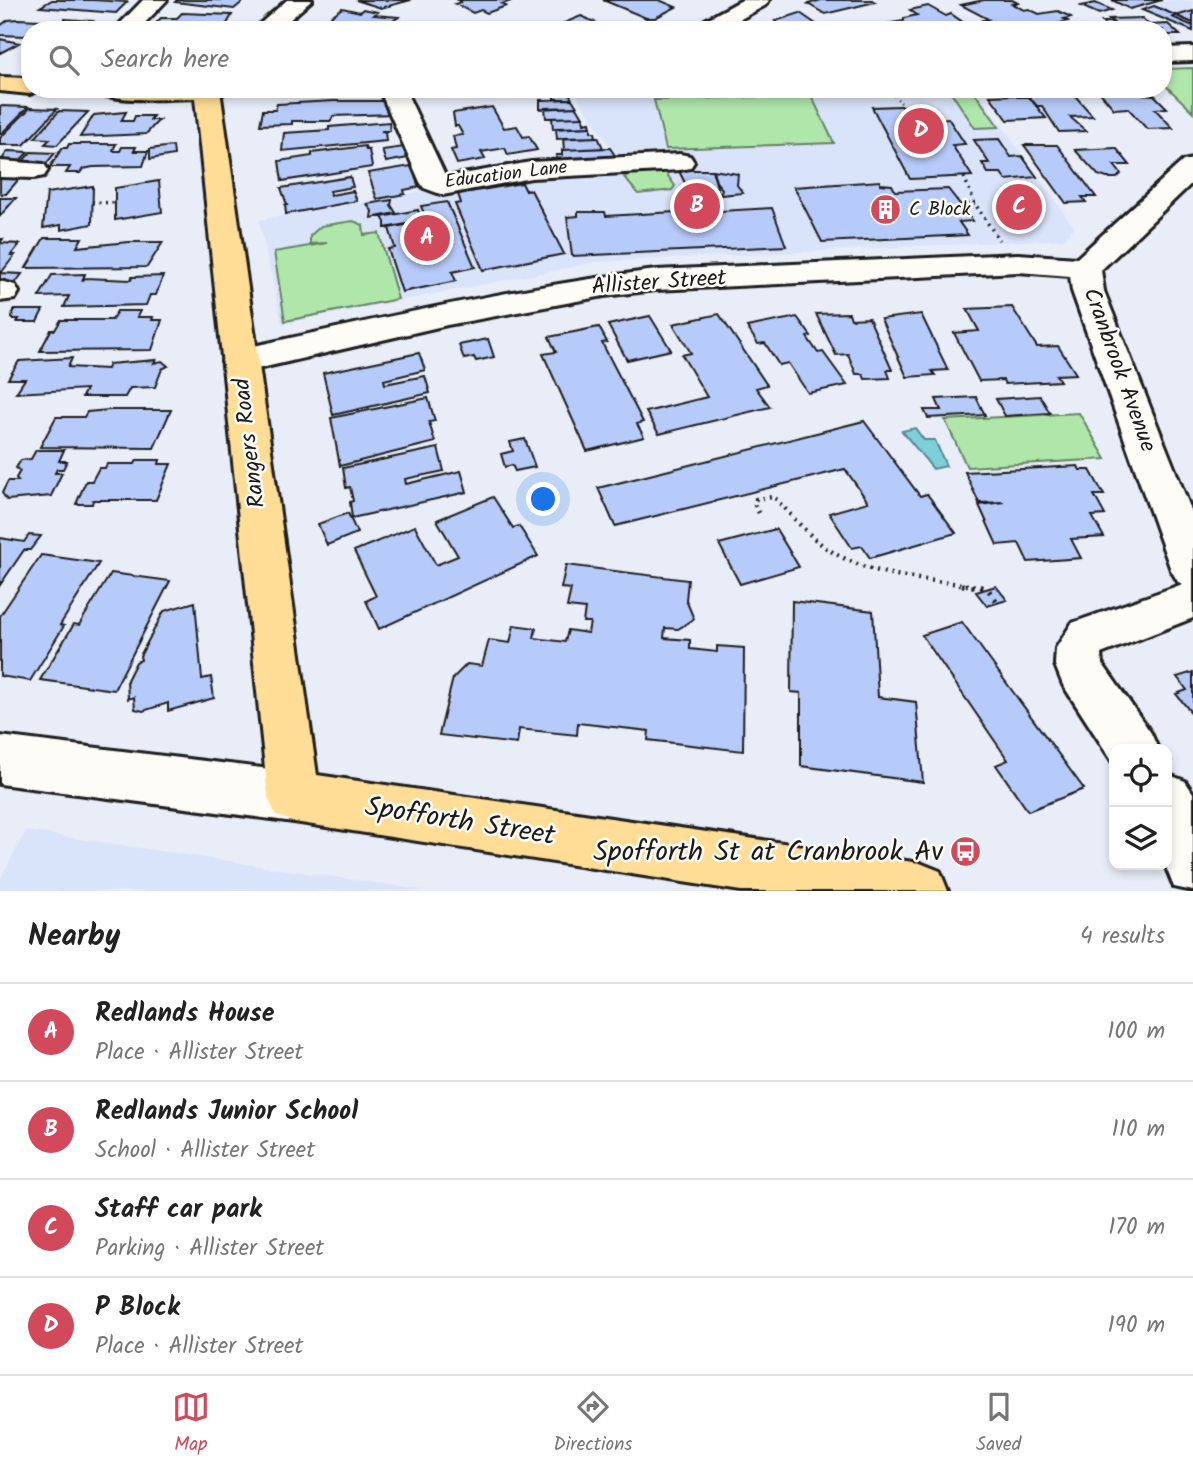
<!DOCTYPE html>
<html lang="en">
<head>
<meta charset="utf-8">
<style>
  :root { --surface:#fff; --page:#f6f6f6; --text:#222; --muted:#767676; --line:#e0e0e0; --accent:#d1495b }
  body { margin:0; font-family:Kalam,sans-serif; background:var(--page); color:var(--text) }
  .controls { position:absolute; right:21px; bottom:21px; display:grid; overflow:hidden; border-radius:14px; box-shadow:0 4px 10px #0003 }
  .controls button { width:63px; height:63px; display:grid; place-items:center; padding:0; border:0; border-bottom:2px solid var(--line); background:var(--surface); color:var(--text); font:35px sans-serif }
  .you { position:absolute; left:544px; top:500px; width:24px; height:24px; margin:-18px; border:5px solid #fff; border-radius:50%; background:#1a73e8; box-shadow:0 0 0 10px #1a73e833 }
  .badge { display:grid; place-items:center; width:46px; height:46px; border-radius:50%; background:var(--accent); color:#fff; font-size:23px; font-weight:700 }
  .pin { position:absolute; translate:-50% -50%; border:4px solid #fff; box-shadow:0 2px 7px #0006 }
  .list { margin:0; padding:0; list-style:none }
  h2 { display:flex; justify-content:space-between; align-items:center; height:91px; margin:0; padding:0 28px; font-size:30px }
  h2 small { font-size:23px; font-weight:400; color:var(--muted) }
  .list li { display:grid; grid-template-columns:46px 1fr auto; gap:21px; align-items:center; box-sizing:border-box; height:98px; padding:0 28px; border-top:2px solid var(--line) }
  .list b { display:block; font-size:26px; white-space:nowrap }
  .list p { margin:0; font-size:23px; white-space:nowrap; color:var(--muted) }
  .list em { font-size:23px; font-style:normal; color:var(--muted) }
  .icon { flex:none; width:38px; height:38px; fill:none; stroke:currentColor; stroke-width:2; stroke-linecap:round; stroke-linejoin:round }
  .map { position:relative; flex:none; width:1193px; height:891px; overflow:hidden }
  .search { position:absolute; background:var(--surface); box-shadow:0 4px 10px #0003; left:21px; right:21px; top:21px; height:77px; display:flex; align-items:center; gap:18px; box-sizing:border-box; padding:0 24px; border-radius:28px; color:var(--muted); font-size:26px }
  .sheet { height:483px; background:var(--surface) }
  nav { display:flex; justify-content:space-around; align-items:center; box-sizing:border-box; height:98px; border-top:2px solid var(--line); background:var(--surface); font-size:19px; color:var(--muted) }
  nav a { display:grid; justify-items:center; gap:4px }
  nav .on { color:var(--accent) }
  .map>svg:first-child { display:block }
  .built { fill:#d9e3f9 }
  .green { fill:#afe7ab; stroke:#668264; stroke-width:2 }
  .water { fill:#7fcfdb; stroke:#57878f; stroke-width:2 }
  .building { fill:#b7cbfa; stroke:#1c1c1c; stroke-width:2 }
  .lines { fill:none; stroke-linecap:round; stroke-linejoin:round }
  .minor-casing { stroke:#1c1c1c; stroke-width:6 }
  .major-casing { stroke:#1c1c1c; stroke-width:6 }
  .path-far3 { stroke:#1c1c1c; stroke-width:2.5; stroke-dasharray:1 3.5; stroke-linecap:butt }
  .path-far2 { stroke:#1c1c1c; stroke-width:3.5; stroke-dasharray:2 4.5; stroke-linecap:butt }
  .path-far1 { stroke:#1c1c1c; stroke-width:4.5; stroke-dasharray:2 5; stroke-linecap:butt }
  .path { stroke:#1c1c1c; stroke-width:5; stroke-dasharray:2.5 7; stroke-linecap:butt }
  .minor { fill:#fdfcf7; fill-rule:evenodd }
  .major { fill:#ffdd96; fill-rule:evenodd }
  .labels { text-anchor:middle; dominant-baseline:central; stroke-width:5; stroke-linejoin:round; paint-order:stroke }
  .far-street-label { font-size:19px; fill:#1c1c1c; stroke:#fdfcf7 }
  .far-poi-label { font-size:19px; fill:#1c1c1c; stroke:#fdfcf7; text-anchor:start }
  .street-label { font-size:23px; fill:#1c1c1c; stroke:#fdfcf7 }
  .near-street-label { font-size:28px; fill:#1c1c1c; stroke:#fdfcf7 }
  .near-poi-label { font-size:28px; fill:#1c1c1c; stroke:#fdfcf7; text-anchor:end }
</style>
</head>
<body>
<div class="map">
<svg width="1193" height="891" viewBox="0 0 1193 891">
  <rect width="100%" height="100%" fill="#e8edf8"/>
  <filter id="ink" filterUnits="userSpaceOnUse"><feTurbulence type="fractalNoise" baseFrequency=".0143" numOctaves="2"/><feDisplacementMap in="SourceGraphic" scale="14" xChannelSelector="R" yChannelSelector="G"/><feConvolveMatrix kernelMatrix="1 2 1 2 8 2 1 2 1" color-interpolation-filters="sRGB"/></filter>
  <g filter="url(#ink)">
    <path class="built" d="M 1170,0 L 1193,1 L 1193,33 L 1139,9 Z
      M 975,89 L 1074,227 L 1064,239 L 597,262 L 282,324 L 259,220 L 424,191 L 426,193 L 618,158 L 573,90 Z
      M 26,831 L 347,879 L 428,891 L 0,891 L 0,880 Z"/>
    <path class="green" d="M 1193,68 L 1193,112 L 1163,83 L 1163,69 Z
      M 949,89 L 972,89 L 999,127 L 975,128 Z
      M 811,95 L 834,143 L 666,149 L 654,100 Z
      M 664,170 L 675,186 L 672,190 L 638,194 L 624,177 L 635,172 Z
      M 353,221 L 363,225 L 364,235 L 379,233 L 398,299 L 285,321 L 274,252 L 327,243 L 310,244 L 310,236 L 321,226 Z
      M 1079,413 L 1106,459 L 967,467 L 945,420 Z"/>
    <path class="water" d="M 915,428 L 924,440 L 935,440 L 946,466 L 933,469 L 902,431 Z"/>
    <path class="building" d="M 52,0 L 93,0 L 127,2 L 116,13 L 40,7 Z
      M 177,0 L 245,0 L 234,9 L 175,2 Z
      M 356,0 L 411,0 L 381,8 Z
      M 458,0 L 510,0 L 511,1 L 502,4 L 506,6 L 487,13 L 481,10 L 473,13 L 455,4 L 461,2 Z
      M 603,0 L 659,0 L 676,7 L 655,18 L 646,18 Z
      M 821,0 L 872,0 L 875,2 L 825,14 L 808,4 Z
      M 984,0 L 1012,0 L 1018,3 L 1012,4 L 1024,10 L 1029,9 L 1039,14 L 1058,11 L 1071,17 L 1064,19 L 1068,21 L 1053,25 L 1063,30 L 1008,30 L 983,20 L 988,19 L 961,5 Z
      M 1112,0 L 1162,0 L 1130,9 Z
      M 1095,3 L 1112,10 L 1099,14 L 1081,6 Z
      M 928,6 L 946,16 L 951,14 L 967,25 L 958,28 L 959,30 L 883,30 L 879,27 L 880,25 L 904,21 L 904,18 L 917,15 L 910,10 Z
      M 1154,6 L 1193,23 L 1193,31 L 1142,10 Z
      M 342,8 L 360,12 L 363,9 L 378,12 L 374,15 L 399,17 L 378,30 L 349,29 L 325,21 Z
      M 1193,11 L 1193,26 L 1172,17 Z
      M 182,13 L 232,15 L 224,29 L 153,26 L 161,18 L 177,18 Z
      M 800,13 L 816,24 L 794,30 L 760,30 L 778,24 L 775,21 Z
      M 581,16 L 603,26 L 615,29 L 578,30 L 564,23 Z
      M 1142,18 L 1149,25 L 1168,24 L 1180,35 L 1163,35 L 1163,30 L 1105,30 L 1102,27 L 1106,27 L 1102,22 L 1113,22 L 1109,19 Z
      M 18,19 L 59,21 L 49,30 L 30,30 L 25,36 L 0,35 L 0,26 L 8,20 Z
      M 65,19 L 93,21 L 85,28 L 57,27 Z
      M 0,39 L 19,43 L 0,53 Z
      M 1035,89 L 1069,89 L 1093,116 L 1070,117 L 1086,131 L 1059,132 L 1042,106 L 1037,106 L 1024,91 Z
      M 1097,89 L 1123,89 L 1127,93 L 1154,95 L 1167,108 L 1155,109 L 1173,128 L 1147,129 L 1128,108 L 1114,109 Z
      M 554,91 L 570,91 L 571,99 L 554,99 Z
      M 1015,95 L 1017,97 L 1029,97 L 1046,118 L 1008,120 L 990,96 Z
      M 572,99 L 577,107 L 540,109 L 540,100 Z
      M 334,101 L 388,101 L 394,114 L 333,116 L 331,121 L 292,121 L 292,124 L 260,125 L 263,110 L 275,110 L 277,104 Z
      M 930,105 L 939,119 L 948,118 L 965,144 L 952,145 L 972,176 L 910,179 L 872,107 Z
      M 0,106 L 28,107 L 1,134 L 0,134 Z
      M 492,107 L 504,128 L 517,126 L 523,137 L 529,136 L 537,150 L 508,155 L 505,148 L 481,152 L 485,159 L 457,164 L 451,150 L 456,149 L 453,136 L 463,135 L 458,126 L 455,126 L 453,113 Z
      M 577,107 L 583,117 L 546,118 L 545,108 Z
      M 30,108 L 57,109 L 24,145 L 0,145 L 0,138 Z
      M 59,111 L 88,112 L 57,145 L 45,144 L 50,139 L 35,138 Z
      M 126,112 L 121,121 L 133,121 L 135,116 L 153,116 L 150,120 L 159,120 L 146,134 L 80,137 L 94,115 Z
      M 583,117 L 584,123 L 590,122 L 591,127 L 553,129 L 552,118 Z
      M 389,122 L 390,131 L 381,131 L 385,132 L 386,141 L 282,151 L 284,133 L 329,130 L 329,127 Z
      M 591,127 L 591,132 L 595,132 L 596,137 L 557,139 L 556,128 Z
      M 598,137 L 603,148 L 564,150 L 563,138 Z
      M 999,139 L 1011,157 L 1022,156 L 1037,177 L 1006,180 L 1001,173 L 988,173 L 982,163 L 989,163 L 974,140 Z
      M 69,144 L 116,144 L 113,150 L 115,151 L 120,151 L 122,147 L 136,147 L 134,151 L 148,151 L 143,166 L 93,167 L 83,169 L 80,173 L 66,173 L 70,167 L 50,167 L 62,148 L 67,148 Z
      M 1024,145 L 1057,145 L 1096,197 L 1082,197 L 1086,202 L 1066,203 Z
      M 173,146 L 174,155 L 150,159 L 150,149 Z
      M 365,146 L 366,150 L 369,150 L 372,167 L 282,181 L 279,161 L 312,156 L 312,153 Z
      M 404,147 L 408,158 L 386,162 L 382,150 Z
      M 610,148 L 616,157 L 557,160 L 556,155 L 562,155 L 562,150 Z
      M 1116,148 L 1130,165 L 1114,165 L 1121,174 L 1117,178 L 1107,178 L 1098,175 L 1075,150 Z
      M 8,151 L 28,152 L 18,163 L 0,162 Z
      M 31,152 L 55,153 L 46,164 L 21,163 Z
      M 411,166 L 419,187 L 404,190 L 405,194 L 377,199 L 368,173 Z
      M 676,170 L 712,170 L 719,194 L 702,194 L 682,198 L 686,185 L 680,173 Z
      M 713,170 L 738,174 L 737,185 L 743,193 L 720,195 L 722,189 L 716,182 Z
      M 0,177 L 20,178 L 6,194 L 0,194 Z
      M 350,177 L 353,187 L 330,191 L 331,195 L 353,191 L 357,201 L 286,214 L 285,205 L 287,205 L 281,188 Z
      M 159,181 L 162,212 L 115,220 L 115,188 Z
      M 880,181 L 880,184 L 892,185 L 895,191 L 948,189 L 973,221 L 959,222 L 968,235 L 822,242 L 794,187 Z
      M 522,183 L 526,191 L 531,190 L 564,254 L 483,270 L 455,204 L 461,203 L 458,194 Z
      M 93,186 L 92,224 L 61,230 L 61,225 L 43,228 L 47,193 Z
      M 0,198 L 16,198 L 0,216 Z
      M 392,200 L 391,205 L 396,213 L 371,218 L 372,211 L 367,204 Z
      M 447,202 L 475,267 L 452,272 L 456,281 L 402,292 L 388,249 L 395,248 L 389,228 L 427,221 L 421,206 Z
      M 719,204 L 721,211 L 772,208 L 786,246 L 572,256 L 567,217 L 578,216 L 578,212 L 605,212 L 606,216 L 693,211 L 692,207 Z
      M 418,210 L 422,221 L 385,228 L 385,222 L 382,217 Z
      M 44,238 L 82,238 L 77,247 L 129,242 L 163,242 L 147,267 L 26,268 Z
      M 0,239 L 3,239 L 0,243 L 20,244 L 11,255 L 15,255 L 1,273 L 22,274 L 16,282 L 0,282 Z
      M 85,274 L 82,281 L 85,278 L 131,280 L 132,277 L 163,276 L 156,295 L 150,295 L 146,305 L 64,307 L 69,296 L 39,297 L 52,275 Z
      M 1012,307 L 1037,347 L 1058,346 L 1076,374 L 1056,375 L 1060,381 L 1005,384 L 1003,380 L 979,381 L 954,333 L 979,331 L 967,309 Z
      M 13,310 L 43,310 L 37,322 L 17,322 L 19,319 L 12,319 Z
      M 117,311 L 140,311 L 137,317 L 153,317 L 152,320 L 162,320 L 152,350 L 40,351 L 51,330 L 55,330 L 61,320 L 112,320 Z
      M 849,313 L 851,319 L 869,318 L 892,370 L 887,370 L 890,378 L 865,379 L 863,374 L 856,374 L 848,354 L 836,355 L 816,314 Z
      M 719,314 L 767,385 L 756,388 L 770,407 L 659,434 L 646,412 L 707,397 L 682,355 L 691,353 L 673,324 Z
      M 921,314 L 948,370 L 932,371 L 935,375 L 907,377 L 881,319 Z
      M 650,316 L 671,350 L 627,360 L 608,325 Z
      M 797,317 L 811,336 L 807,337 L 818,353 L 823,352 L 847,385 L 808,393 L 788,363 L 779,365 L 765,343 L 758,344 L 747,327 Z
      M 599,327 L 607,342 L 602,343 L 643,422 L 637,424 L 644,437 L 587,451 L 543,354 L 556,352 L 549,337 Z
      M 488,339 L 494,357 L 476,361 L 474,357 L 464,359 L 459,345 Z
      M 419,353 L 425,370 L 384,380 L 385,384 L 425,376 L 430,393 L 333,415 L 323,373 Z
      M 72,358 L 68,367 L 107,369 L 109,364 L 156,360 L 154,363 L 162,361 L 168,366 L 162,369 L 155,387 L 130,388 L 125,397 L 82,397 L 86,389 L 16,393 L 25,379 L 8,379 L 19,361 Z
      M 1040,396 L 1050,413 L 1005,416 L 996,399 Z
      M 976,397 L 985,415 L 928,418 L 924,410 L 941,410 L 936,399 Z
      M 428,398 L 435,421 L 429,422 L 435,442 L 340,466 L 331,418 Z
      M 109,410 L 171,410 L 154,448 L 40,447 L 56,417 L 84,417 L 87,412 Z
      M 864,421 L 920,496 L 927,494 L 956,533 L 870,558 L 862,546 L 852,548 L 829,513 L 868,502 L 845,469 L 615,526 L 598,488 Z
      M 525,439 L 535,467 L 515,471 L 512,465 L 505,467 L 501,454 L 513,451 L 510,442 Z
      M 438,448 L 444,471 L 405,479 L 406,484 L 461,471 L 467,492 L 352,518 L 350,502 L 353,501 L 350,487 L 346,488 L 343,468 Z
      M 36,450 L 64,450 L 59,461 L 67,461 L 63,469 L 57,469 L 55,473 L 62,473 L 51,496 L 7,500 L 2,493 L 8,481 L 18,481 L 16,478 L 20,471 L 16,468 L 21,460 L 31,459 Z
      M 137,460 L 160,460 L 159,464 L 171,464 L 156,500 L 93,500 L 92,504 L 76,504 L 86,481 L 92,481 L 99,468 L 105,468 L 107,464 L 135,464 Z
      M 1078,466 L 1080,470 L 1090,470 L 1104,495 L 1094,495 L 1105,515 L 1092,516 L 1104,537 L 1071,539 L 1081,558 L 1028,562 L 1019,543 L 997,545 L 979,505 L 1004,502 L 979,503 L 965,472 Z
      M 493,497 L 513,528 L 519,526 L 538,556 L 379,629 L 366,601 L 376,596 L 354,551 L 415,526 L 436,565 L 458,556 L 437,520 Z
      M 348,513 L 357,533 L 327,545 L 318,524 Z
      M 776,529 L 799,567 L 740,584 L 719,544 Z
      M 29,535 L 41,536 L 30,550 L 24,550 L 0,585 L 0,538 L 24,542 Z
      M 41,555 L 99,563 L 60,625 L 64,626 L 30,681 L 0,676 L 0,616 Z
      M 566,565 L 688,580 L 686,600 L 694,619 L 678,629 L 665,628 L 664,638 L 690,640 L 690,649 L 717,652 L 717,646 L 744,648 L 743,751 L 648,740 L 649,731 L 578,723 L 577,735 L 519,729 L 517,744 L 439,735 L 453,678 L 467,664 L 482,666 L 489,640 L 510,643 L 514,625 L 536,628 L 534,638 L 565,642 L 568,630 L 588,633 L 590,622 L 583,622 L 585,609 L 567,607 L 571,589 L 561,588 Z
      M 111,573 L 170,581 L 114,690 L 40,680 L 74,624 L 79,625 Z
      M 996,586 L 1007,600 L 987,606 L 976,592 Z
      M 792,601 L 873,611 L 878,697 L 916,702 L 923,782 L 801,766 L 801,693 L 791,692 Z
      M 195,602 L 202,679 L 211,677 L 214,698 L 168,711 L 168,703 L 143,711 L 135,709 L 134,697 L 128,699 L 127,680 L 136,662 L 141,660 L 140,656 L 164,611 Z
      M 962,622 L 1084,789 L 1028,811 L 996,765 L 1008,760 L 922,635 Z
      M 1193,672 L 1193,715 L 1176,694 L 1187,690 L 1177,677 Z"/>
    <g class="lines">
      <defs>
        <path id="minor" d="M 143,0 L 167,0 L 138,30 L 114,30 Z
          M 287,0 L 312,0 L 278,30 L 253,30 Z
          M 742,0 L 769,0 L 766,5 L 721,30 L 693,30 L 696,25 Z
          M 1193,47 L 1193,61 L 1163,62 L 1163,48 Z
          M 195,89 L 226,89 L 223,94 L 214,97 L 198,94 Z
          M 383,89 L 409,89 L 409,98 L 446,177 L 531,162 L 680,154 L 690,156 L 694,162 L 690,168 L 680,170 L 531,178 L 443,195 L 424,188 L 420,182 L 383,98 Z
          M 1193,159 L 1193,182 L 1101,270 L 1104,291 L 1193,515 L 1193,618 L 1101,654 L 1102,663 L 1151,733 L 1158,749 L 1114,749 L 1114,764 L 1063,685 L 1055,665 L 1056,648 L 1072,623 L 1183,584 L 1178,582 L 1171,570 L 1072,291 L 1070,276 L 1018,272 L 656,290 L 604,296 L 447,325 L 240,373 L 228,369 L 222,361 L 228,353 L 240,349 C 378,319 515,287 656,270 L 1018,254 L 1077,258 L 1183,161 Z
          M 0,161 L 44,164 L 48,170 L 44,176 L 34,178 L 0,177 Z
          M 0,281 L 15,285 L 19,292 L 15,299 L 0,301 Z
          M 0,736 L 294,772 L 312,779 L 320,797 L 312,815 L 294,822 L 0,784 Z
          M 1167,774 L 1185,781 L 1193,793 L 1193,891 L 1174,887 L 1165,865 Z"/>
        <path id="major" d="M 0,77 L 30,78 L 30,89 L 40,89 L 30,94 L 0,91 Z
          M 95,89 L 220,90 L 317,775 L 920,863 L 940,871 L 948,891 L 741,891 L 294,822 L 276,815 L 268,797 L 195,98 C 164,99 129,102 98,94 Z"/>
      </defs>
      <use href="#minor" class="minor-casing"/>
      <use href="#major" class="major-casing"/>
      <path class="path-far3" d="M 760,89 L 762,93
        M 888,89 L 904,106"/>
      <path class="path-far2" d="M 964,177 L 975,204 L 999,240
        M 92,202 L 115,203
        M 961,205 L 975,204"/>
      <path class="path-far1" d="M 759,513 L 755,505 L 756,499 L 774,497 C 790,514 806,533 825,547 C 871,579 929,579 983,587"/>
      <path class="path" d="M 962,585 L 987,588 L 998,603"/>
      <use href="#minor" class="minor"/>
      <use href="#major" class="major"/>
    </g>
  </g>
  <defs>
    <symbol id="building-disc" viewBox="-11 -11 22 22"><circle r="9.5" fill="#d1495b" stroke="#fdfcf7"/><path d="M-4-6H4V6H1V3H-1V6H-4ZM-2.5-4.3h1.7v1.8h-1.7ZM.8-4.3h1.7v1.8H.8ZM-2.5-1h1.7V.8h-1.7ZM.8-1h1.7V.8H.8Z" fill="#fff"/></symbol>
    <symbol id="bus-disc" viewBox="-11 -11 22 22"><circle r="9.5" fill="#d1495b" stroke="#fdfcf7"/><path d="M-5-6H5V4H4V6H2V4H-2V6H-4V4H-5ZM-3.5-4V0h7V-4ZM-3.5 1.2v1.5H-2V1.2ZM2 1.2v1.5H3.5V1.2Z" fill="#fff"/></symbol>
  </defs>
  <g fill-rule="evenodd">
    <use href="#building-disc" x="868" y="192" width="35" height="35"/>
    <use href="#bus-disc" x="948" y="834" width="35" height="35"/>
  </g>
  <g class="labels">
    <g class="far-street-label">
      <text transform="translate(506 175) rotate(-7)">Education Lane</text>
    </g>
    <g class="far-poi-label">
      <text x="909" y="210">C Block</text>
    </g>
    <g class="street-label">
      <text transform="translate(659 283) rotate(-4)">Allister Street</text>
      <text transform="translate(1119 370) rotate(70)">Cranbrook Avenue</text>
      <text transform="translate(250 443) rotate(-97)">Rangers Road</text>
    </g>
    <g class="near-street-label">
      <text transform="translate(460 822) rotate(9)">Spofforth Street</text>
    </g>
    <g class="near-poi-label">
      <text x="943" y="852">Spofforth St at Cranbrook Av</text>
    </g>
  </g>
</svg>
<div class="controls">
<button><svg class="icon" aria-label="locate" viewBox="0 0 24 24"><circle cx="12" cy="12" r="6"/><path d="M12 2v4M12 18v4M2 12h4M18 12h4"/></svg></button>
<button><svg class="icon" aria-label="layers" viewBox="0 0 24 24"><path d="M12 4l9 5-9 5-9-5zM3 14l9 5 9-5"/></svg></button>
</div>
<div class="you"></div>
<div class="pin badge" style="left:427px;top:238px">A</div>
<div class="pin badge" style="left:697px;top:206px">B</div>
<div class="pin badge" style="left:1019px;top:207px">C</div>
<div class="pin badge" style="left:921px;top:131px">D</div>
<div class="search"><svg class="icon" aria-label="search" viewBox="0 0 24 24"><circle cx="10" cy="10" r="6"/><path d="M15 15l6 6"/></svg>Search here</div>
</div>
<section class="sheet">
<h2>Nearby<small>4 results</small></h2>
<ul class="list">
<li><span class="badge">A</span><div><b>Redlands House</b><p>Place · Allister Street</p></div><em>100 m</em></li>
<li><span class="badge">B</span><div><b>Redlands Junior School</b><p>School · Allister Street</p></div><em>110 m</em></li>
<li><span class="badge">C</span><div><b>Staff car park</b><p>Parking · Allister Street</p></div><em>170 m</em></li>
<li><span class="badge">D</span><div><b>P Block</b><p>Place · Allister Street</p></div><em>190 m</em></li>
</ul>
</section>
<nav>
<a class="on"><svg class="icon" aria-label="map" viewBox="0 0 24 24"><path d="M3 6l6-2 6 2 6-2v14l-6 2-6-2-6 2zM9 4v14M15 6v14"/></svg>Map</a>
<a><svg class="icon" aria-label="directions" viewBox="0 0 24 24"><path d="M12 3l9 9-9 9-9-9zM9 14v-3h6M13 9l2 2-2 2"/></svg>Directions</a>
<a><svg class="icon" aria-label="saved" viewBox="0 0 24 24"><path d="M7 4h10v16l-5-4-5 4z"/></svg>Saved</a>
</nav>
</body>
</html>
